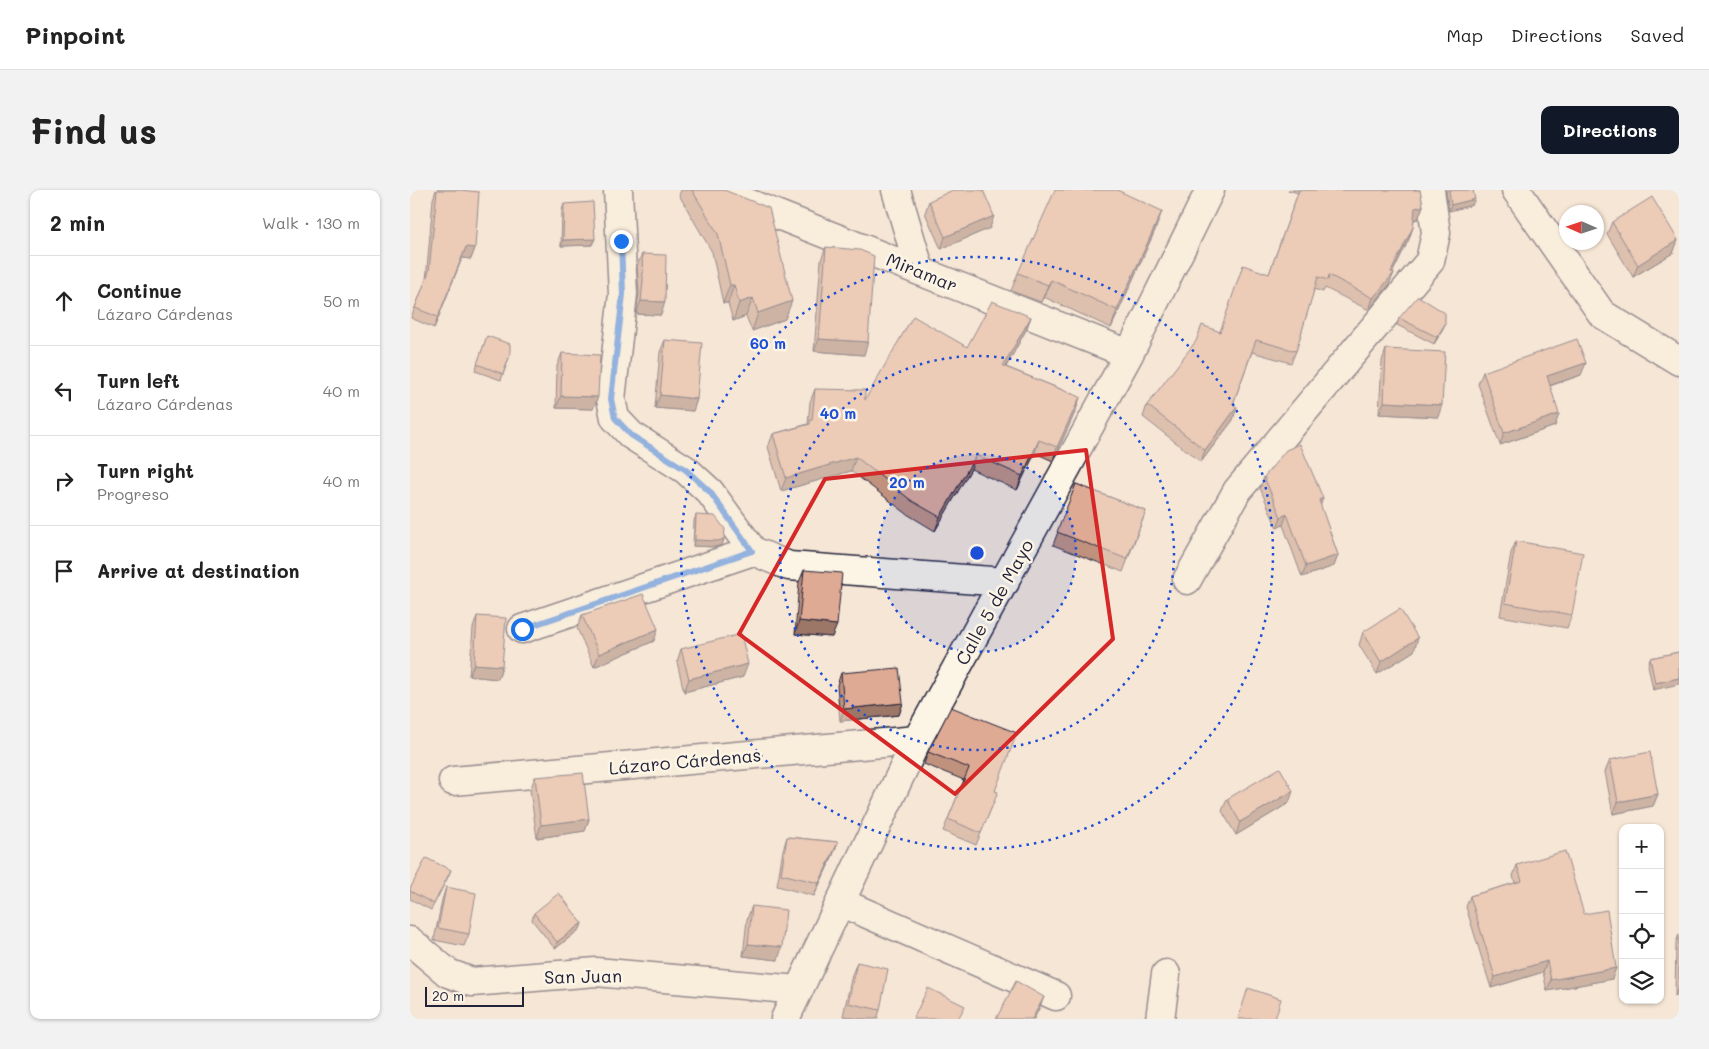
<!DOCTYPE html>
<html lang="en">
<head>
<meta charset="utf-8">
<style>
  :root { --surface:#fff; --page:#f2f2f2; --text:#222; --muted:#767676; --line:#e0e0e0; --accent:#111827 }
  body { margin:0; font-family:Mali,sans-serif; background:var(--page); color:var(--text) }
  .controls { position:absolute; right:15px; bottom:15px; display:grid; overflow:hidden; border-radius:10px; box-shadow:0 1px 4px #0004 }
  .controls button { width:45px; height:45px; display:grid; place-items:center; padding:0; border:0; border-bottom:1px solid var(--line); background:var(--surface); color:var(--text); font:25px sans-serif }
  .compass { position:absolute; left:1149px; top:15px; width:45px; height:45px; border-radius:50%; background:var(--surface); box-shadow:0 1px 4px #0004; rotate:273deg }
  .scale { position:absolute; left:15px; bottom:12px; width:99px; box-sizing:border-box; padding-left:5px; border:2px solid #22223b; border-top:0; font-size:14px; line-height:18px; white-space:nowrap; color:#22223b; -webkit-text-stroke:4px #fcf5e5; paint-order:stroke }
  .stop { position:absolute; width:15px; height:15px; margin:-11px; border:4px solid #1a73e8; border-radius:50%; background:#fff }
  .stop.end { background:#1a73e8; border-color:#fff; box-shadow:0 1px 5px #0008 }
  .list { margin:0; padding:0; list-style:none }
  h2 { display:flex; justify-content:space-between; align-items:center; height:65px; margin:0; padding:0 20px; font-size:21px }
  h2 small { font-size:16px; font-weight:400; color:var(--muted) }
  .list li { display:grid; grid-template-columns:32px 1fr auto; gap:15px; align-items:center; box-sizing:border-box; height:90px; padding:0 20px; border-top:1px solid var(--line) }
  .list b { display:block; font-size:19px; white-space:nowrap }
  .list p { margin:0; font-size:16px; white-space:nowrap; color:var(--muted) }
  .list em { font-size:16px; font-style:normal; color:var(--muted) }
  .icon { flex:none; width:28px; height:28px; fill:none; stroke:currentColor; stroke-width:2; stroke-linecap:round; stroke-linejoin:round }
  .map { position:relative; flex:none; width:1269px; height:829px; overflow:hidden; border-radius:10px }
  header { display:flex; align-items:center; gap:30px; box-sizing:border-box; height:70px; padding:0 25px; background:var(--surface); border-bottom:1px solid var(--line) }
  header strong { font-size:24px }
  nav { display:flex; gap:28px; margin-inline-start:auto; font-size:18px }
  .intro { display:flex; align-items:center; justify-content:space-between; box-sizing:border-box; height:120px; padding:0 30px }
  h1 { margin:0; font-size:35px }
  .button { padding:12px 22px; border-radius:10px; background:var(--accent); color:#fff; font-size:18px; font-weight:700 }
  main { display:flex; gap:30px; padding:0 30px }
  aside { flex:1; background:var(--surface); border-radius:10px; box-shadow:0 1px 4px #0004 }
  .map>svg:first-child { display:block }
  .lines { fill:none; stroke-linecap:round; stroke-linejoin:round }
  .street-casing { stroke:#22223b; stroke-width:31 }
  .highway-casing { stroke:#22223b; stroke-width:31 }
  .street { stroke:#fcf5e5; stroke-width:28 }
  .highway { stroke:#fcf5e5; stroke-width:28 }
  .wall { fill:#c0927e; stroke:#22223b }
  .shaded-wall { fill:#9c7767; stroke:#22223b }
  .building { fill:#dfaa93; stroke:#22223b }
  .route { stroke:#1a73e8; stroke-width:6 }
  .marked { fill:none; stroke:#d62828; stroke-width:4; stroke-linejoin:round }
  .ring { fill:none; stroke:#1d4ed8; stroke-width:2.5; stroke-dasharray:2.5 5 }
  .labels { text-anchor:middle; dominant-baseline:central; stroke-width:5; stroke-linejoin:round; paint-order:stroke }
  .street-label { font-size:18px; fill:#22223b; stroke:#fcf5e5 }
  .centre { fill:#1d4ed8; stroke:#fcf5e5; stroke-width:2.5 }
  .ring-label { font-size:15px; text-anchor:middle; font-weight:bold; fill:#1d4ed8; stroke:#fcf5e5; stroke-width:5; stroke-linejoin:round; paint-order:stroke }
</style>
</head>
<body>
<header>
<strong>Pinpoint</strong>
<nav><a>Map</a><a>Directions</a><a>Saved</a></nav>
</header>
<div class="intro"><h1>Find us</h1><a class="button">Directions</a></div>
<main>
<aside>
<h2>2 min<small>Walk · 130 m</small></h2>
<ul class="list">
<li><svg class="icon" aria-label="ahead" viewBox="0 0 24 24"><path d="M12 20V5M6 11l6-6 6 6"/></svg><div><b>Continue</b><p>Lázaro Cárdenas</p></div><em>50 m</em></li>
<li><svg class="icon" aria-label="left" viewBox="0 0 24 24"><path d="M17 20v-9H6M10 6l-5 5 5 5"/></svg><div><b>Turn left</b><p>Lázaro Cárdenas</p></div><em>40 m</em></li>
<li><svg class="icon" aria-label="right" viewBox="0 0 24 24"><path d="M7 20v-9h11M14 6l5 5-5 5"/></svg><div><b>Turn right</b><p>Progreso</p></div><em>40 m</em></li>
<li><svg class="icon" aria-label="arrive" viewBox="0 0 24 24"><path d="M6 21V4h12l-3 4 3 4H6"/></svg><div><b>Arrive at destination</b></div></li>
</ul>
</aside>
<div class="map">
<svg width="1269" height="829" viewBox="0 0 1269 829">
  <rect width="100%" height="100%" fill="#f6e6d5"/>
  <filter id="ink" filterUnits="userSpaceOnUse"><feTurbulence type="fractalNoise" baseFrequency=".02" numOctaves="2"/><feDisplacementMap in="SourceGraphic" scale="10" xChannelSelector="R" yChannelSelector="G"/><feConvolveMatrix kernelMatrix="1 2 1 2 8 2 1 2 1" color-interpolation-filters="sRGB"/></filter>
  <g filter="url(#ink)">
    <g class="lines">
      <defs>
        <path id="street" d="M 208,0 L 213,104 L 201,209 L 205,228 L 221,245 L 276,280 L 300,302 L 343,361 L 379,376 L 595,392
          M 305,0 L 719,164
          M 486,0 L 510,81
          M 777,390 L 827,301 L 1020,71 L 1026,43 L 1020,0
          M 112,439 L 343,361
          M 43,591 L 507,550
          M 430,712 L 646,806
          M 0,751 L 38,783 L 62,792 L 186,782 L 388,800
          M 375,829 L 507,550 L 719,164 L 800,0
          M 750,829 L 756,784"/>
        <path id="highway" d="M 1106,0 L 1192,124 L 1269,171"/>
      </defs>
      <use href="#street" class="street-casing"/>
      <use href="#highway" class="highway-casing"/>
      <use href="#street" class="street"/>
      <use href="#highway" class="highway"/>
    </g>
    <path class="wall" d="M 26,0 L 50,0 L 65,58 L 61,69 L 52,68 L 24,138 L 1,128 L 16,90 L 23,9 Z
      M 271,0 L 314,0 L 375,129 L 342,141 L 336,126 L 323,131 L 318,113 L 313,113 L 302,62 L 269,5 Z
      M 878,0 L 1010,0 L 1013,16 L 1008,29 L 1004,30 L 1003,37 L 999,49 L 982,83 L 979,95 L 959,120 L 915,98 L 913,102 L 904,99 L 886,161 L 881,173 L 842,162 L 823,214 L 823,230 L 791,272 L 733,227 L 737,215 L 809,142 L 859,84 L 888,3 Z
      M 1036,0 L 1063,0 L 1062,15 L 1039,21 Z
      M 519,11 L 580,38 L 531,59 L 515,23 Z
      M 154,14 L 182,55 L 151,56 L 152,20 Z
      M 1202,32 L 1268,50 L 1263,63 L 1223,87 L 1197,44 Z
      M 746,38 L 701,138 L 634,107 L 631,112 L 601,101 L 608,83 Z
      M 416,57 L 454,165 L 404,161 L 411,70 Z
      M 232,64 L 251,125 L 226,124 L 229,103 L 227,76 Z
      M 621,127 L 616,140 L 596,177 L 670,207 L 666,220 L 643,271 L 625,263 L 607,300 L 561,279 L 525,341 L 497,324 L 441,281 L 371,301 L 358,257 L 363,244 L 398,234 L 400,212 L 405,199 L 455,210 L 557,157 Z
      M 989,128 L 1032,141 L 1024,154 L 987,135 Z
      M 77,146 L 100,165 L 91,190 L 65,181 Z
      M 255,150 L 287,209 L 283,221 L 245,218 L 250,162 Z
      M 976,159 L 1028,227 L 969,224 L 972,171 Z
      M 152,163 L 183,219 L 146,218 L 147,176 Z
      M 1073,182 L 1171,185 L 1140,196 L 1145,236 L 1090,255 L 1068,194 Z
      M 854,287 L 910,316 L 928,365 L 924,376 L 892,387 L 873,335 L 867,338 L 850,298 Z
      M 666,294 L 736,321 L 713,382 L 643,355 Z
      M 286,325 L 314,349 L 312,355 L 305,357 L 283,356 L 284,331 Z
      M 1106,351 L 1162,425 L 1157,438 L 1090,426 L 1101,363 Z
      M 394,380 L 422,447 L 385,444 L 389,392 Z
      M 172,425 L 244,451 L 184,477 L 167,438 Z
      M 67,426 L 92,476 L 88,489 L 59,486 L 63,438 Z
      M 953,442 L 1004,461 L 967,484 L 949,455 Z
      M 271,459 L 333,487 L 274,502 L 267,472 Z
      M 1269,462 L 1243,500 L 1238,475 L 1240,468 Z
      M 431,483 L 493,513 L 489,525 L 430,531 L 427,495 Z
      M 541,517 L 585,601 L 583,614 L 566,655 L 533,641 L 554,590 L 514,574 L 518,562 Z
      M 1200,570 L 1248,604 L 1243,616 L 1203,624 L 1195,582 Z
      M 125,587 L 179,629 L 175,641 L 127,648 L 120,600 Z
      M 817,609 L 879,613 L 826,645 L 812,621 Z
      M 377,647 L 428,652 L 423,665 L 404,706 L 367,696 L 373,660 Z
      M 1107,675 L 1174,724 L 1202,789 L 1137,801 L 1133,782 L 1081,798 L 1056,717 L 1060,706 L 1105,693 L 1103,686 Z
      M 41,680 L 38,687 L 21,720 L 0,709 L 0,699 Z
      M 36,697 L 59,744 L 54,756 L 24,750 L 32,710 Z
      M 342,716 L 368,770 L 333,766 L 337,729 Z
      M 124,723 L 172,733 L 170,739 L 145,759 L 122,730 Z
      M 1269,744 L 1269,806 L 1265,806 L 1266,753 Z
      M 447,772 L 470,820 L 467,829 L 449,829 L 433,826 L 442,785 Z"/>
    <path class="shaded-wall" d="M 1065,9 L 1062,15 L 1039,21 L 1041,15 Z
      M 1013,16 L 1008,29 L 1001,30 L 1005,18 Z
      M 752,21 L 746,38 L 701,138 L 707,120 Z
      M 584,26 L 580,38 L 531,59 L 535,47 Z
      M 1003,37 L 999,49 L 980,88 L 984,83 L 979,95 L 959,120 L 963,108 L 981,82 Z
      M 185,49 L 182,55 L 151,56 L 153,50 Z
      M 1268,50 L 1263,63 L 1223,87 L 1228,75 Z
      M 56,57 L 65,58 L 61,69 L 52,68 L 24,138 Z
      M 641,90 L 634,107 L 631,112 L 638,95 Z
      M 320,95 L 324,95 L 318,113 L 313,113 Z
      M 343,108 L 336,126 L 323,131 L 329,113 Z
      M 231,111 L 255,112 L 251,125 L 226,124 Z
      M 382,111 L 375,129 L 342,141 L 348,123 Z
      M 621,127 L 616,140 L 589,189 L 593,176 Z
      M 1035,134 L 1032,141 L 1024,154 L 1027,147 Z
      M 409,149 L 458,152 L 454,165 L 404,161 Z
      M 1176,173 L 1171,185 L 1132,198 L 1137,186 Z
      M 250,205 L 287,209 L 283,221 L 245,218 Z
      M 151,206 L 188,207 L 183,219 L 146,218 Z
      M 670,207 L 666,220 L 643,271 L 647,257 Z
      M 974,212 L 1032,215 L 1028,227 L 969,224 Z
      M 827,217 L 823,230 L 791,272 L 795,260 Z
      M 1149,224 L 1145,236 L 1090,255 L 1094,243 Z
      M 629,250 L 625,263 L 607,300 L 612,286 Z
      M 566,265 L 561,279 L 525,341 L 530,327 Z
      M 446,267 L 441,281 L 371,301 L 376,288 Z
      M 913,308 L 909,320 L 909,310 Z
      M 877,324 L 873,335 L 867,338 L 871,327 Z
      M 314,349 L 312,355 L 305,357 L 283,356 L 285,350 Z
      M 928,365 L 924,376 L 892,387 L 896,376 Z
      M 389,431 L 427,435 L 422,447 L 385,444 Z
      M 248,439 L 244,451 L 184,477 L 189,464 Z
      M 1008,448 L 1004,461 L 967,484 L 971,472 Z
      M 64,474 L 92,476 L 88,489 L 59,486 Z
      M 338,474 L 333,487 L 274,502 L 279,489 Z
      M 1269,488 L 1269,494 L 1243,500 L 1245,493 Z
      M 493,513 L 489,525 L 430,531 L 434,519 Z
      M 883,601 L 879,613 L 826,645 L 830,632 Z
      M 1248,604 L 1243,616 L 1203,624 L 1208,612 Z
      M 179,629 L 175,641 L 127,648 L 131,635 Z
      M 428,652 L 423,665 L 404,706 L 409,693 Z
      M 172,733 L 170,739 L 145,759 L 147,752 Z
      M 338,754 L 372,757 L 368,770 L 333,766 Z
      M 1137,771 L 1133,782 L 1081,798 L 1085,787 Z
      M 1206,778 L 1202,789 L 1137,801 L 1141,790 Z
      M 1269,795 L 1269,806 L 1265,806 Z
      M 634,807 L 629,819 L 624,829 L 622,829 Z"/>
    <path class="building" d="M 27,0 L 50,0 L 69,2 L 65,58 L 56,57 L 28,127 L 5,118 L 19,81 Z
      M 282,0 L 314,0 L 359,18 L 382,111 L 348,123 L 343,108 L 329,113 L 324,95 L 320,95 L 308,44 Z
      M 543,0 L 573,0 L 584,26 L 535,47 L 519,11 Z
      M 645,0 L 707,0 L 752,21 L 707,120 L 641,90 L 638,95 L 608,83 Z
      M 889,0 L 1010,0 L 1013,16 L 1005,18 L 1003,37 L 981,82 L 984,83 L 963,108 L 919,85 L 918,90 L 908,87 L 886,161 L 846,150 L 823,214 L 827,217 L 795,260 L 737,215 L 786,151 L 792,135 L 810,142 L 833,75 L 859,84 Z
      M 1039,0 L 1063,0 L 1065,9 L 1041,15 Z
      M 1242,7 L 1268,50 L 1228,75 L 1202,32 Z
      M 183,12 L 185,49 L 153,50 L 154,14 Z
      M 416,57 L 450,60 L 464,66 L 458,152 L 409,149 Z
      M 232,64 L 256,65 L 255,112 L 231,111 L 233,91 Z
      M 1008,106 L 1035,123 L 1035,134 L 1027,147 L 989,128 Z
      M 582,111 L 621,127 L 593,176 L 670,207 L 647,257 L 629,250 L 612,286 L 566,265 L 530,327 L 502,311 L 446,267 L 376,288 L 363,244 L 400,234 L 400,230 L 402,230 L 405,199 L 455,200 L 455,210 L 503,126 L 557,157 Z
      M 77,146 L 100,154 L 100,165 L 93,184 L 67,174 Z
      M 1167,149 L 1176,173 L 1137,186 L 1149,224 L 1094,243 L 1073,182 Z
      M 255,150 L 292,153 L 287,209 L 250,205 Z
      M 976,159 L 1035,162 L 1032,215 L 974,212 Z
      M 152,163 L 190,165 L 188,207 L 151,206 Z
      M 890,254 L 913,308 L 909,310 L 928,365 L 896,376 L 877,324 L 871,327 L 854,287 L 876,260 Z
      M 666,294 L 736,321 L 717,369 L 647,342 Z
      M 286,325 L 305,326 L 315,339 L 314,349 L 308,351 L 285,350 Z
      M 1106,351 L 1173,363 L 1162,425 L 1095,413 Z
      M 394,380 L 432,383 L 427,435 L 389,431 Z
      M 233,404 L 248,439 L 189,464 L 172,425 Z
      M 990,419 L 1008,448 L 971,472 L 953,442 Z
      M 67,426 L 96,428 L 92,476 L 64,474 Z
      M 331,444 L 338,474 L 279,489 L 271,459 Z
      M 1269,462 L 1269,488 L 1245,493 L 1240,468 Z
      M 489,478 L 493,513 L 434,519 L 431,483 Z
      M 541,517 L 607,543 L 585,601 L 588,602 L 571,643 L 538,629 L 559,578 L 518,562 Z
      M 1240,562 L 1248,604 L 1208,612 L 1200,570 Z
      M 870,578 L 883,601 L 830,632 L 817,609 Z
      M 173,583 L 179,629 L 131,635 L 125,587 Z
      M 377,647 L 428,652 L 409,693 L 371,684 Z
      M 1155,661 L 1174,724 L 1197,720 L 1206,778 L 1141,790 L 1137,771 L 1085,787 L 1060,706 L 1112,691 L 1107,675 Z
      M 16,668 L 41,680 L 24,714 L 0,701 L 0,699 Z
      M 36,697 L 66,703 L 59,744 L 28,738 Z
      M 149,703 L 172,733 L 147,752 L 124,723 Z
      M 342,716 L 376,720 L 372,757 L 338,754 Z
      M 447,772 L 478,779 L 470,820 L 438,813 Z
      M 606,791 L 634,807 L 622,829 L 586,829 Z
      M 518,798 L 555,816 L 548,829 L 503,829 Z
      M 838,798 L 871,809 L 865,829 L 828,829 Z"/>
  </g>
  <g class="lines" filter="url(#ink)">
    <path class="route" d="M 112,439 L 342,361 L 300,302 L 276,280 L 221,245 L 205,228 L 201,209 L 213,104 L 211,51"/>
  </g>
  <path d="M0 0H1269V829H0ZM 676,260 L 703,449 L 545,604 L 329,444 L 415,289 Z" fill="#f6e6d5" fill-opacity=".55" fill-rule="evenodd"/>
  <path class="marked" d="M 676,260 L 703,449 L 545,604 L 329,444 L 415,289 Z"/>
  <circle cx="567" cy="363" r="99" fill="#1d4ed8" fill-opacity=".12"/>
  <g class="ring">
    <circle cx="567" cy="363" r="99"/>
    <circle cx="567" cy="363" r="197"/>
    <circle cx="567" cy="363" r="296"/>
  </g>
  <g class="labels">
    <g class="street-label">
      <text transform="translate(512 82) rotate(22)">Miramar</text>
      <text transform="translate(584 412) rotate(-61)">Calle 5 de Mayo</text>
      <text transform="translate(275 571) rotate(-5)">Lázaro Cárdenas</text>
      <text transform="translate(173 786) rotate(-1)">San Juan</text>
    </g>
  </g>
  <circle cx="567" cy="363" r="8" class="centre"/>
  <g class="ring-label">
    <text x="358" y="159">60 m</text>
    <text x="428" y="229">40 m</text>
    <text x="497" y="298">20 m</text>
  </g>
</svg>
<div class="controls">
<button>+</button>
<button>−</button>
<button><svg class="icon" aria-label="locate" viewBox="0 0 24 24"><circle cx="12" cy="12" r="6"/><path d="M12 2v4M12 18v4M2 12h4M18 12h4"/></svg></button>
<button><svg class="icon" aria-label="layers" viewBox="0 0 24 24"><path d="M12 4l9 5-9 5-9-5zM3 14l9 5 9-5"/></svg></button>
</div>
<svg class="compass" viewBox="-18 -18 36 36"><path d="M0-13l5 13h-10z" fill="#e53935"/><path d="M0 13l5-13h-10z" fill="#767676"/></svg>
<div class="scale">20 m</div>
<div class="stop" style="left:112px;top:439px"></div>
<div class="stop end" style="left:211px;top:51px"></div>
</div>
</main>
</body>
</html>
